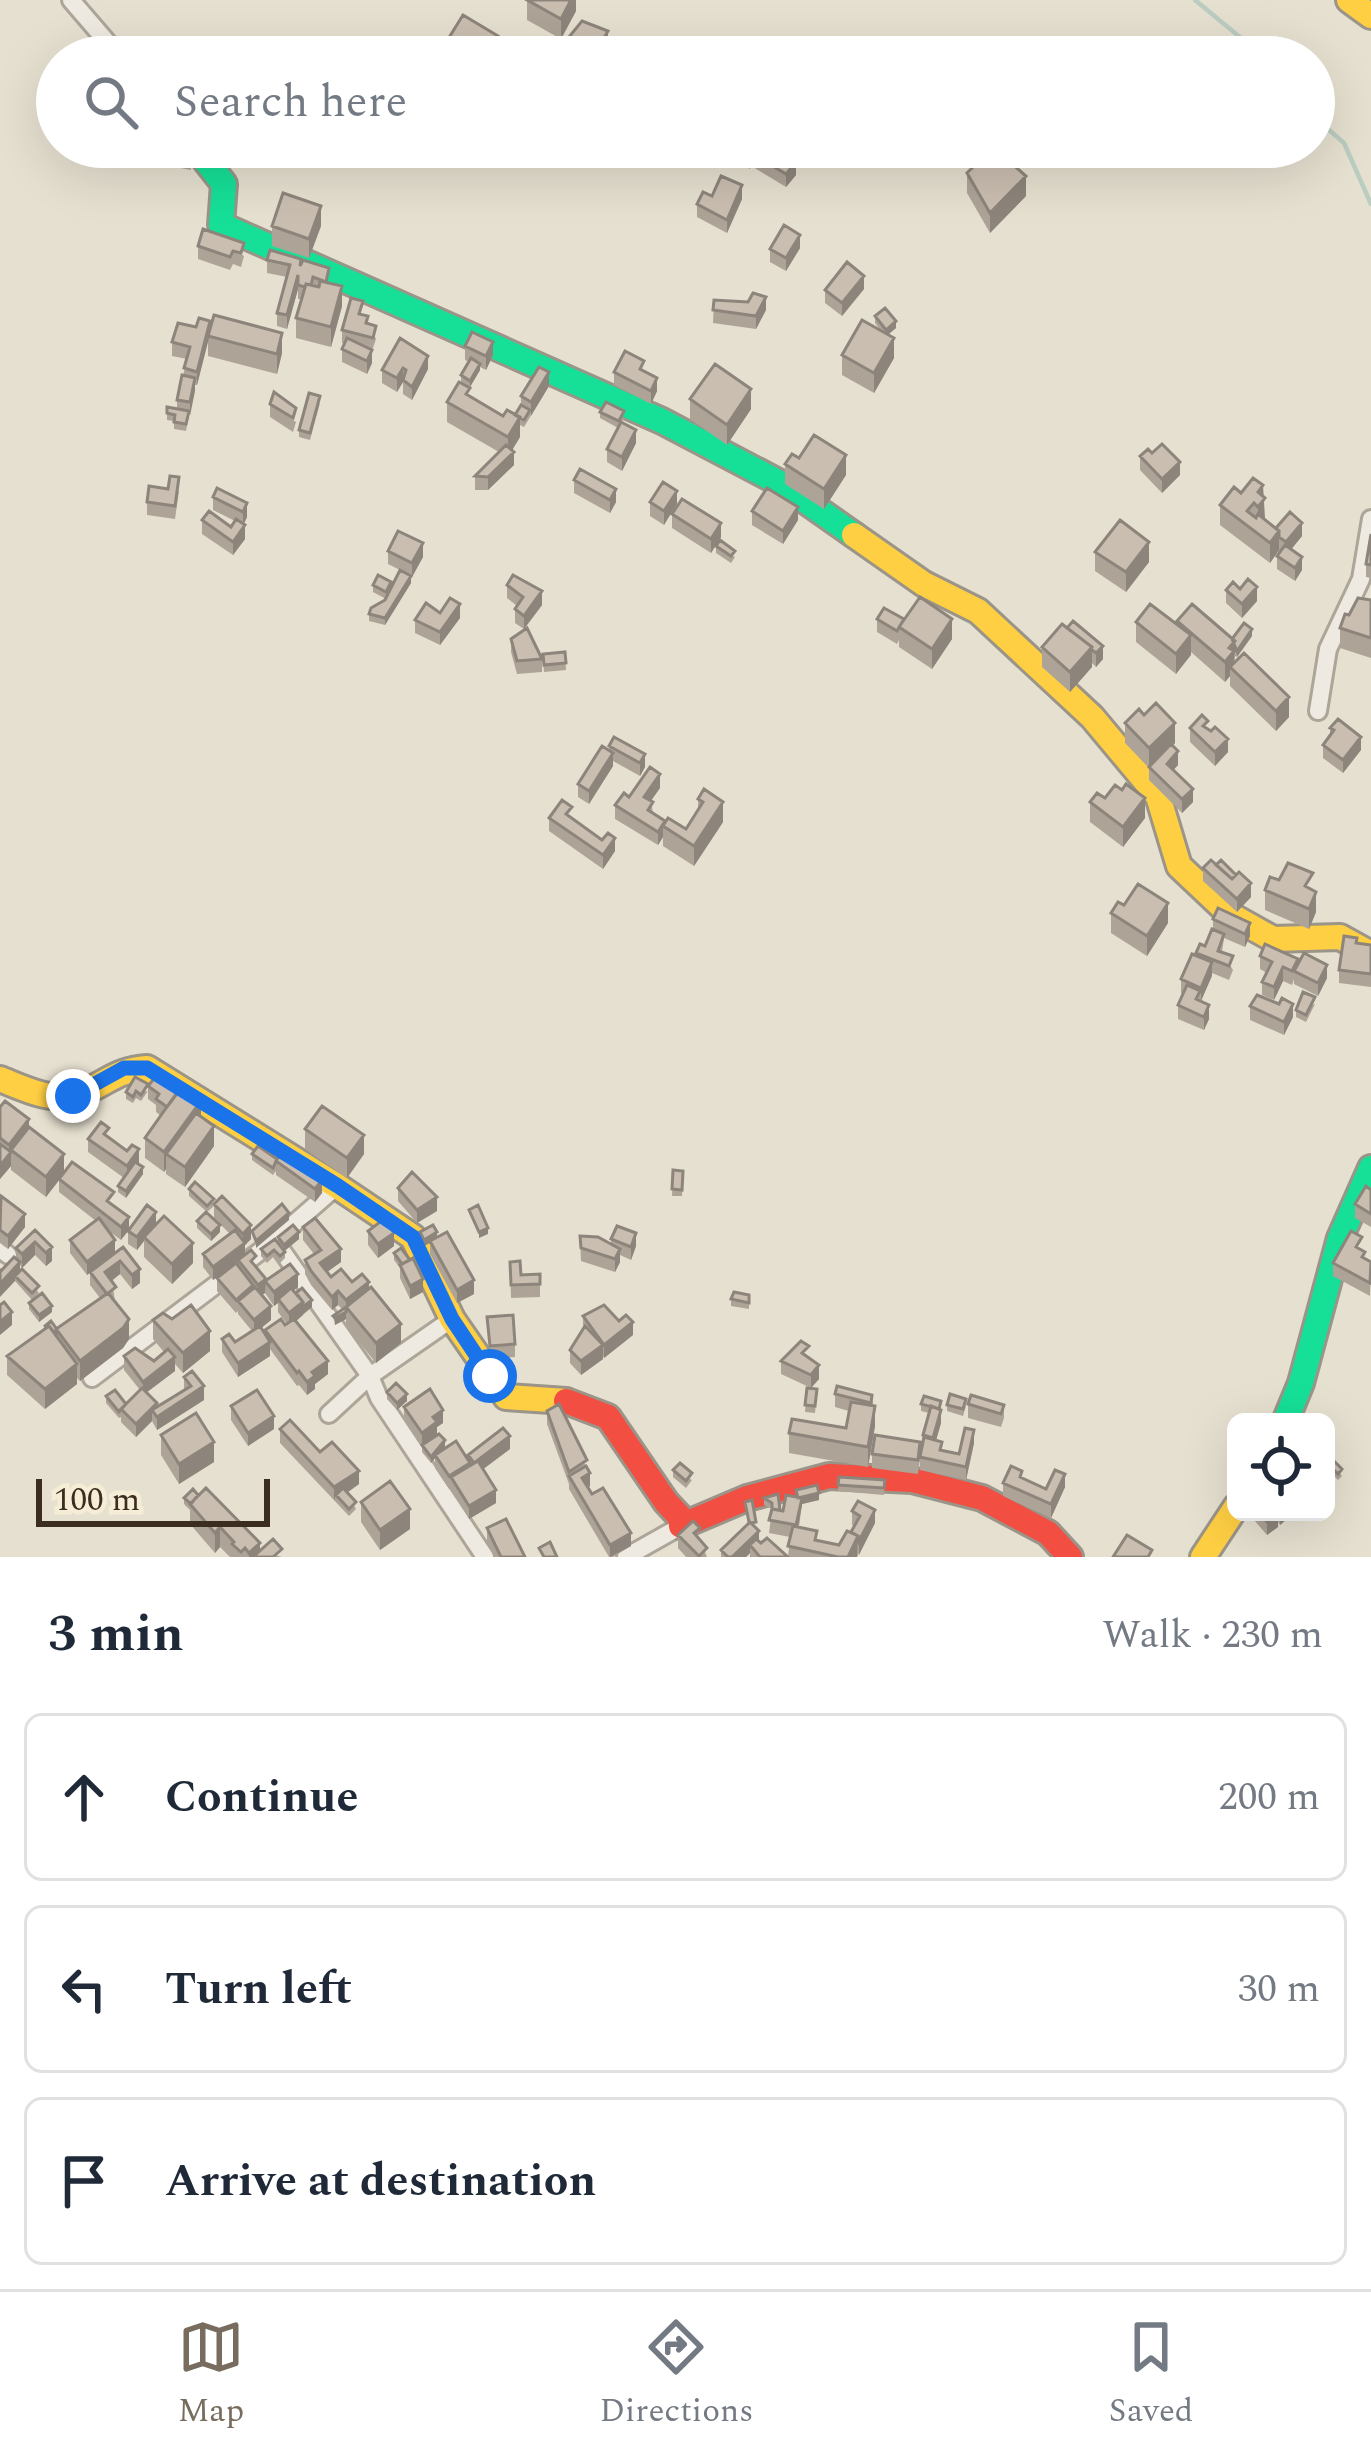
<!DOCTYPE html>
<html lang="en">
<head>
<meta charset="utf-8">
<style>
  :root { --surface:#fff; --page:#f6f6f7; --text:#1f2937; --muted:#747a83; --line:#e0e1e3; --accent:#776c5d }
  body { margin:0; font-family:Spectral,serif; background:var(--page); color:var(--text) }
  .controls { position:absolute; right:36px; bottom:36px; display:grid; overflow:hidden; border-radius:18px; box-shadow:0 12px 48px #0002 }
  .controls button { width:108px; height:108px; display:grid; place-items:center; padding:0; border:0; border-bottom:3px solid var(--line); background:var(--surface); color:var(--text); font:60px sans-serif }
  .scale { position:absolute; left:36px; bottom:30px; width:234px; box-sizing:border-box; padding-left:12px; border:6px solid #3b2d1f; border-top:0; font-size:33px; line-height:42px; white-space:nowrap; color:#3b2d1f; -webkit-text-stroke:9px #f6edd6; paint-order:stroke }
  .stop { position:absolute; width:36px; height:36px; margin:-27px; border:9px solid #1a73e8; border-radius:50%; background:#fff }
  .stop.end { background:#1a73e8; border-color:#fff; box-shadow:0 3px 12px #0008 }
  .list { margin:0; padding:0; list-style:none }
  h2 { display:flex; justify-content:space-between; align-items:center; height:156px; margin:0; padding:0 48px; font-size:51px }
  h2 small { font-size:39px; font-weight:400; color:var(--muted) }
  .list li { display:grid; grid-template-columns:78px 1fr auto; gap:36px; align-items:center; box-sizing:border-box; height:168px; margin:0 24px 24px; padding:0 24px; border:3px solid var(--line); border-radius:18px }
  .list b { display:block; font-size:45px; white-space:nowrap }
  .list em { font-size:39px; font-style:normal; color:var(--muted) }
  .icon { flex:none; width:66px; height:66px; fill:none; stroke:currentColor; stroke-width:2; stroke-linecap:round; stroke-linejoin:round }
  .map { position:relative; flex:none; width:1371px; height:1557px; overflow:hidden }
  .search { position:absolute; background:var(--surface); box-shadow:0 12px 48px #0002; left:36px; right:36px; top:36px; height:132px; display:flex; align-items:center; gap:30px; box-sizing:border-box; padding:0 42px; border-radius:66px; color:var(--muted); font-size:45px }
  .sheet { height:732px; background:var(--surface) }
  nav { display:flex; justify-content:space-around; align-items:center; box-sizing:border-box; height:168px; border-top:3px solid var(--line); background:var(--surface); font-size:33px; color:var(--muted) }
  nav a { display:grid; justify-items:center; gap:6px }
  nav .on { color:var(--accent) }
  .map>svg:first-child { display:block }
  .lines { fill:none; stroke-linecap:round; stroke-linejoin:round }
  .stream { stroke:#bbccc1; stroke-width:4.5 }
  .street-casing { stroke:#aca598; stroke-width:22 }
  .fast-casing { stroke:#9b9488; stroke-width:30 }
  .slow-casing { stroke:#9b9488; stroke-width:30 }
  .jam-casing { stroke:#9b9488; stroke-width:30 }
  .street { stroke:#eeeae1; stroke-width:16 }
  .fast { stroke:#16e098; stroke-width:24 }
  .slow { stroke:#ffcf43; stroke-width:24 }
  .jam { stroke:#f24e42; stroke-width:24 }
  .wall { fill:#aea397; fill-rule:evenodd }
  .shaded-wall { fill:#8d857b }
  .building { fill:#cabeb0; stroke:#8d857b; stroke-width:3 }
  .route { stroke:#1a73e8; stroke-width:15 }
</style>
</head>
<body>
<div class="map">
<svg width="1371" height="1557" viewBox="0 0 1371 1557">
  <rect width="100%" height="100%" fill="#e6e0d0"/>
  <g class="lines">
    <path class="stream" d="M 1195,0 L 1264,57
      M 1314,117 L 1344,143 L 1371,204"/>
    <defs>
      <path id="street" d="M 71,0 L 120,57
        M 1318,711 L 1328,649 L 1361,579 L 1371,519
        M 275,1241 L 370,1376 L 379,1398 L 485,1557
        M 0,1248 L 8,1255
        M 92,1378 L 274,1241 L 337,1186
        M 329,1414 L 370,1376 L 452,1319
        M 626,1557 L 681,1526"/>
      <path id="fast" d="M 195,147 L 224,184 L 221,225 L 662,421 L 780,483 L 854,535
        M 1285,1422 L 1301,1383 L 1340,1238 L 1371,1168"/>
      <path id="slow" d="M 1349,0 L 1371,16
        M 854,535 L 924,584 L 978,611 L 1092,717 L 1158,796 L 1179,866 L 1232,916 L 1273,939 L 1340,937 L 1371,954
        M 0,1079 C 23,1088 50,1102 75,1095 C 104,1087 113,1070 147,1068 L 337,1186 L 413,1237 L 452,1319 L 506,1397 L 566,1401
        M 1203,1557 L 1236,1507"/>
      <path id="jam" d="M 566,1401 L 608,1417 L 666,1502 L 680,1517 L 681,1526 L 747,1498 L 829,1476 L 912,1480 L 982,1498 L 1048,1533 L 1070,1557"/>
    </defs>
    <use href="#street" class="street-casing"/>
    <use href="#fast" class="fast-casing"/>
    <use href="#slow" class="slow-casing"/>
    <use href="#jam" class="jam-casing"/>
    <use href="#street" class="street"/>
    <use href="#fast" class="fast"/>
    <use href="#slow" class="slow"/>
    <use href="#jam" class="jam"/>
  </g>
  <path class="wall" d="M 527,0 L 576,0 L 576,11 L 561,39 L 527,20 Z
    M 569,37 L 608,44 L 600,57 L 582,57 L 569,50 Z
    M 445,44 L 498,56 L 445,57 Z
    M 142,147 L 190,147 L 191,170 L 160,164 Z
    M 716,147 L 753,147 L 755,152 L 791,160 L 796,175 L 786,187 L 753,167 L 753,164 L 750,169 L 716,149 Z
    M 967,173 L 1026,196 L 990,233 L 967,193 Z
    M 712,196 L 742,199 L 727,233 L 697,217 L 697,204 Z
    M 272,226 L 321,226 L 309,258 L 272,246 Z
    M 203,229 L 244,256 L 241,267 L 233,264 L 230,270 L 198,259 L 198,246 Z
    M 800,248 L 786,271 L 770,262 L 770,249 Z
    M 267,260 L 301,264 L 328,283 L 342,306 L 331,347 L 296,338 L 296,318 L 301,299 L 298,299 L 298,289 L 287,329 L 277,326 L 277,313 L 287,277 L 267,273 Z
    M 864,289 L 842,316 L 825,303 L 825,290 Z
    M 714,300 L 766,310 L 756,329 L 713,323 Z
    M 363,315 L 376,339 L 372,351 L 372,363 L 367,374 L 342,362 L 342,349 L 345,344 L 342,343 L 342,330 Z
    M 875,316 L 896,328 L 888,335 L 894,358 L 874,393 L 842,375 L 842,355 L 881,331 L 875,323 Z
    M 196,327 L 210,329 L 282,353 L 277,374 L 208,356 L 208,341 L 197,385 L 195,385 L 186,431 L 174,429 L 174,421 L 167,420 L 167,407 L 177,409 L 177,400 L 187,359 L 172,356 L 172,342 Z
    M 465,346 L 493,355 L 486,370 L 480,367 L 480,370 L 470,387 L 461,382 L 461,375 L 469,362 L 465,360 Z
    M 428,369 L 412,400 L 403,394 L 403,382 L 397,392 L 382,383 L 382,370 Z
    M 614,372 L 644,372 L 657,391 L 651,404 L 614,385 Z
    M 549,386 L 524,427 L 520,425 L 520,437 L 512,450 L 514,465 L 488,490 L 475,490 L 475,476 L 499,452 L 447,422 L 447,402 L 470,396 L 503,416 L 515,415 L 521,405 L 521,396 Z
    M 690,399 L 751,409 L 727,445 L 690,419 Z
    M 320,403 L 310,440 L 299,437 L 299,430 Z
    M 270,404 L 296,422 L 293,432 L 270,417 Z
    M 600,412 L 624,418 L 622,423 L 636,443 L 622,471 L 607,462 L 607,449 L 618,428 L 600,418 Z
    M 1140,456 L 1180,475 L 1162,493 L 1140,470 Z
    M 799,458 L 846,475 L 824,509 L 785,484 L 785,464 Z
    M 574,480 L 616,502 L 610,513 L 574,493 Z
    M 179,491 L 175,519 L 147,515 L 147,502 Z
    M 677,491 L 664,525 L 650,516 L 650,502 Z
    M 1241,493 L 1263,496 L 1264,519 L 1276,528 L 1302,536 L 1291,549 L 1302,570 L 1295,581 L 1277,569 L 1277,556 L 1279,550 L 1270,563 L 1220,525 L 1220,505 Z
    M 213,497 L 247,503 L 247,517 L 244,524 L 245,539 L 233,555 L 202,534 L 202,520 L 231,527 L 235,521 L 213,510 Z
    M 752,511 L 798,520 L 783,544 L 752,525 Z
    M 672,514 L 721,537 L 711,553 L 672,528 Z
    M 1371,534 L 1371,578 L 1366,577 L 1366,564 Z
    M 716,546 L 735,557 L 731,563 L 716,553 Z
    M 388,551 L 423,557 L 412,577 L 407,574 L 411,583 L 385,625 L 369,621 L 369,614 L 386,599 L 373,592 L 373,585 L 391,587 L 400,570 L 388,564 Z
    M 1095,552 L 1149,562 L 1126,592 L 1095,571 Z
    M 507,585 L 542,605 L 524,629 L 515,623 L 515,609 L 517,606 L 507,598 Z
    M 1226,590 L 1257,601 L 1242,618 L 1226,603 Z
    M 1371,600 L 1371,658 L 1340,648 L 1340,628 L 1349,615 Z
    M 440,613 L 460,618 L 440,645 L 415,633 L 415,620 Z
    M 877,619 L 904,619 L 952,639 L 932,669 L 899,647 L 899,640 L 897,644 L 877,632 Z
    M 1177,621 L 1232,639 L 1252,636 L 1237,657 L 1235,656 L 1234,663 L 1289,717 L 1276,731 L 1230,686 L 1230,676 L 1225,682 L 1191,652 L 1176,674 L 1136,642 L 1136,622 L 1177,625 Z
    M 1062,624 L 1103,659 L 1096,667 L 1092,663 L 1092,667 L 1070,692 L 1042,667 L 1042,647 Z
    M 511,639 L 542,659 L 542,672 L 517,674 L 511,652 Z
    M 565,652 L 566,670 L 544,672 L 543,661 Z
    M 1125,723 L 1175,743 L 1173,746 L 1178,765 L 1173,770 L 1193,802 L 1182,813 L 1149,780 L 1149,768 L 1125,743 Z
    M 1190,728 L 1228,752 L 1215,766 L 1190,742 Z
    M 1330,728 L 1361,750 L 1343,773 L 1323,758 L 1323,745 L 1330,734 Z
    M 614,737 L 645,767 L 640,776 L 613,761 L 613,766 L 589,804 L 578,797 L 578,784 L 609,750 L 609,746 Z
    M 660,788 L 651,801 L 653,813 L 665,821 L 686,829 L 698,811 L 698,799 L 723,822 L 694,866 L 663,846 L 663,837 L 658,845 L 615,819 L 615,805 L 629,797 Z
    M 1105,798 L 1145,818 L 1123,847 L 1090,822 L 1090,802 Z
    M 549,818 L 615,851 L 603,869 L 549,831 Z
    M 1216,865 L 1236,875 L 1251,897 L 1237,912 L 1203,881 L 1203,868 Z
    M 1265,890 L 1313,890 L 1316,912 L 1309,929 L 1265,910 Z
    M 1111,913 L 1168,923 L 1147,956 L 1111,933 Z
    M 1213,919 L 1250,936 L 1245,947 L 1224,938 L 1222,952 L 1233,970 L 1229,980 L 1212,973 L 1201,1001 L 1209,1019 L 1204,1030 L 1178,1019 L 1178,1005 L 1184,994 L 1181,993 L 1181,979 L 1196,953 L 1205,946 L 1213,929 Z
    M 1371,945 L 1371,987 L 1339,983 L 1339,970 Z
    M 1260,956 L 1298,964 L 1327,978 L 1318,996 L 1294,984 L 1294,979 L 1292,985 L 1283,981 L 1274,1000 L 1262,995 L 1262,982 L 1267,973 L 1260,969 Z
    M 1279,1004 L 1293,1017 L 1284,1035 L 1250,1020 L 1250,1006 Z
    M 1315,1004 L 1306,1022 L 1296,1017 L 1296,1010 Z
    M 148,1086 L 201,1116 L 214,1146 L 185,1187 L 166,1174 L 166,1169 L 164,1172 L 145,1158 L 145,1138 L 161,1116 L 156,1112 L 156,1105 L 148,1099 Z
    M 148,1091 L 141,1101 L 136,1098 L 133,1103 L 126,1099 L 126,1092 Z
    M 0,1107 L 29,1127 L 64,1173 L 129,1217 L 121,1240 L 106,1229 L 115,1253 L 140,1283 L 132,1289 L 120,1274 L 112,1281 L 115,1301 L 129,1339 L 123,1348 L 80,1381 L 77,1378 L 77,1384 L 45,1409 L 7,1375 L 7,1356 L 45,1329 L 45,1326 L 56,1328 L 100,1298 L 90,1285 L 90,1272 L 87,1275 L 70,1253 L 70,1240 L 96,1221 L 59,1192 L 59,1179 L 46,1197 L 11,1170 L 11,1156 L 11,1166 L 0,1179 Z
    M 305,1129 L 364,1154 L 347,1178 L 305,1149 Z
    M 109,1138 L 139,1163 L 143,1174 L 126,1198 L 118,1192 L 118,1186 L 124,1178 L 88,1152 L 88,1139 Z
    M 258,1146 L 322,1193 L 315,1202 L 276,1175 L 276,1171 L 273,1175 L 252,1160 L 252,1154 Z
    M 673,1170 L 683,1171 L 682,1196 L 672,1196 Z
    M 398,1188 L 437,1211 L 417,1223 L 398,1201 Z
    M 189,1189 L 214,1204 L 251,1239 L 245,1245 L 245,1255 L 266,1279 L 298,1287 L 293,1290 L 312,1307 L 296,1321 L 328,1374 L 315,1384 L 315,1389 L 307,1395 L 299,1385 L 297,1386 L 270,1349 L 270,1356 L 238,1377 L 222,1352 L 222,1339 L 235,1342 L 252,1331 L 238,1314 L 238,1311 L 236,1313 L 217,1291 L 217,1278 L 226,1271 L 213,1280 L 203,1267 L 203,1254 L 230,1234 L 214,1218 L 214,1206 L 207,1212 L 189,1196 ZM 265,1293 L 274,1306 L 278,1303 L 278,1312 L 287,1324 L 265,1330 L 265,1335 L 261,1328 L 271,1320 L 262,1295 Z
    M 1371,1190 L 1371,1227 L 1355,1218 L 1355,1204 Z
    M 0,1197 L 25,1227 L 8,1249 L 0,1243 Z
    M 197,1221 L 220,1232 L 211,1241 L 197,1228 Z
    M 156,1225 L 193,1263 L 172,1284 L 144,1257 L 144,1241 L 137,1250 L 128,1244 L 128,1231 Z
    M 303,1227 L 341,1262 L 327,1272 L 331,1277 L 352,1282 L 369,1289 L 401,1343 L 376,1363 L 346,1326 L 346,1319 L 335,1325 L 333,1316 L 342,1309 L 338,1305 L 332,1310 L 311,1285 L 305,1274 L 305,1260 L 314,1254 L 303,1240 Z
    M 35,1230 L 52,1261 L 46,1266 L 35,1255 L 22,1268 L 20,1265 L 20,1271 L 39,1293 L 32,1300 L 15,1281 L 1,1271 L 16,1259 L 16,1248 Z
    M 368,1231 L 394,1246 L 378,1258 L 368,1245 Z
    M 420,1232 L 437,1237 L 474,1294 L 457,1303 L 430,1254 L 430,1243 L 424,1246 L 420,1238 Z
    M 580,1236 L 611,1244 L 611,1239 L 636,1246 L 631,1260 L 620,1255 L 620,1262 L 615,1272 L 581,1261 Z
    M 278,1237 L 299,1239 L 285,1251 L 285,1258 L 280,1263 L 274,1256 L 267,1263 L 261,1256 L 261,1249 L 278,1243 Z
    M 1362,1250 L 1365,1258 L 1371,1262 L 1370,1296 L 1333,1276 L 1333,1263 Z
    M 394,1253 L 410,1260 L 423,1292 L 410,1299 L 400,1278 L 400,1268 L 394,1260 Z
    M 510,1262 L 521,1275 L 540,1274 L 540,1297 L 511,1298 Z
    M 749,1295 L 749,1309 L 731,1306 L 731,1299 Z
    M 29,1303 L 52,1312 L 39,1322 L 29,1309 Z
    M 583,1316 L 633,1335 L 604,1358 L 603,1356 L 603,1359 L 581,1375 L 570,1363 L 570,1350 L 583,1329 Z
    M 487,1317 L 515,1344 L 515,1357 L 490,1359 Z
    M 153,1320 L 210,1351 L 183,1373 L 175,1364 L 175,1371 L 146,1393 L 157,1407 L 184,1390 L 184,1377 L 204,1400 L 157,1430 L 152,1421 L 136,1437 L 121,1422 L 121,1417 L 119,1418 L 106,1403 L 106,1396 L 126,1404 L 140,1390 L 124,1370 L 124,1356 L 154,1361 L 164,1352 L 153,1339 Z
    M 809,1358 L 819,1379 L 811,1388 L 781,1374 L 781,1361 Z
    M 807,1388 L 817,1389 L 815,1413 L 805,1412 Z
    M 387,1392 L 407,1401 L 397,1410 L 387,1399 Z
    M 835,1394 L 872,1395 L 875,1426 L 868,1467 L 789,1453 L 789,1433 L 846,1428 L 849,1411 L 835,1407 Z
    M 941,1401 L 941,1423 L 936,1440 L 942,1450 L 959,1454 L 974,1443 L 966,1480 L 920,1470 L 920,1459 L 918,1474 L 872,1468 L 872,1454 L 920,1454 L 923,1435 L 929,1413 L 921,1411 L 921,1404 Z
    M 968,1404 L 1004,1405 L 1004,1418 L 1001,1427 L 968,1418 Z
    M 947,1405 L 966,1406 L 963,1416 L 947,1411 Z
    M 231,1406 L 274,1429 L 248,1446 L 231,1420 Z
    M 404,1407 L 443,1423 L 437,1427 L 437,1435 L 445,1447 L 441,1451 L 468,1459 L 468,1455 L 510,1449 L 483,1469 L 496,1503 L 469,1519 L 451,1488 L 449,1489 L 435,1468 L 435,1458 L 431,1463 L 422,1452 L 422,1446 L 404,1420 Z
    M 547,1411 L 587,1467 L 590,1486 L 588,1487 L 631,1546 L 613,1557 L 609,1557 L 569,1489 L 569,1484 L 547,1424 Z
    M 280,1429 L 320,1452 L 359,1484 L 347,1493 L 356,1509 L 349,1516 L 280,1443 Z
    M 161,1435 L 214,1462 L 179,1484 L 161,1455 Z
    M 1326,1453 L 1342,1476 L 1338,1480 L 1326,1468 Z
    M 673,1470 L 692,1480 L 686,1488 L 673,1477 Z
    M 839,1477 L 885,1480 L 884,1495 L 838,1491 Z
    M 1022,1478 L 1046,1489 L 1065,1487 L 1051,1518 L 1003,1496 L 1003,1483 Z
    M 796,1490 L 819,1500 L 802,1504 L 799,1527 L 817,1540 L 839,1545 L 854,1526 L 852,1525 L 852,1511 L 875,1523 L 857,1557 L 788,1557 L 790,1537 L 769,1533 L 772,1509 L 764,1505 L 764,1498 L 778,1494 L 780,1510 L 783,1511 L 796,1497 Z
    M 184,1498 L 260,1551 L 282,1557 L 230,1557 L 220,1547 L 215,1553 L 190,1524 L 190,1510 L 184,1504 Z
    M 361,1502 L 410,1529 L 380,1550 L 361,1522 Z
    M 745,1502 L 759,1541 L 788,1557 L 750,1557 L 750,1553 L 746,1557 L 721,1557 L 721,1550 L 748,1523 Z
    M 1247,1512 L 1295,1512 L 1280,1525 L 1278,1522 L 1278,1527 L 1267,1535 Z
    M 487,1528 L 525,1557 L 494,1557 L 487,1542 Z
    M 678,1535 L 700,1539 L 707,1557 L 686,1557 L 678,1548 Z"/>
  <path class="shaded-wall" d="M 571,0 L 576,0 L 576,11 L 561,39 L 561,19 Z
    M 608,31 L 608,44 L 600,57 L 596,57 L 596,51 Z
    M 498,36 L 498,56 L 485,57 Z
    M 796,162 L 796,175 L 786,187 L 786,174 Z
    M 1026,176 L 1026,196 L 990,233 L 990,213 Z
    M 742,185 L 742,199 L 727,233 L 727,220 Z
    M 321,206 L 321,226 L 309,258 L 309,239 Z
    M 800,235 L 800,248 L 786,271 L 786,258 Z
    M 298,275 L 298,289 L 287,329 L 287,315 Z
    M 864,276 L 864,289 L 842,316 L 842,303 Z
    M 342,286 L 342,306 L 331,347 L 331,327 Z
    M 766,297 L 766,310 L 756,329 L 756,316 Z
    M 210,321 L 210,334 L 197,385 L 197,372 Z
    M 896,321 L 896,328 L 886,336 L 886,330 Z
    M 282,333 L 282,353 L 277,374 L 277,354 Z
    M 894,338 L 894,358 L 874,393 L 874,373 Z
    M 493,342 L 493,355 L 486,370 L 486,356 Z
    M 372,350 L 372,363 L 367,374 L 367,361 Z
    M 428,356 L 428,369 L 412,400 L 412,387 Z
    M 480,364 L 480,370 L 470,387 L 470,381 Z
    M 403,368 L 403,382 L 397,392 L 397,378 Z
    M 549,372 L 549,386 L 531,416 L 531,402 Z
    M 195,378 L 195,391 L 190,416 L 190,402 Z
    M 657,378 L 657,391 L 651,404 L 651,391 Z
    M 751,389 L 751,409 L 727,445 L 727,425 Z
    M 520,417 L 520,437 L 508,457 L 508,437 Z
    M 636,430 L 636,443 L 622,471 L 622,457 Z
    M 514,452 L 514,465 L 488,490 L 488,477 Z
    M 846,455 L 846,475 L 824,509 L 824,489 Z
    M 1180,462 L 1180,475 L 1162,493 L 1162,479 Z
    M 1263,485 L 1265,518 L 1258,527 L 1258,492 Z
    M 616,489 L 616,502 L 610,513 L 610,500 Z
    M 677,491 L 677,504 L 664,525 L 664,511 Z
    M 247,503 L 247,517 L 243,525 L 243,512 Z
    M 798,507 L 798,520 L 783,544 L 783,531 Z
    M 721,523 L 721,537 L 711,553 L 711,539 Z
    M 1302,523 L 1302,536 L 1286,556 L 1286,542 Z
    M 245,525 L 245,539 L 233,555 L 233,542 Z
    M 1279,531 L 1279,550 L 1270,563 L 1270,543 Z
    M 1149,542 L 1149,562 L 1126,592 L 1126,572 Z
    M 423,543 L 423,557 L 412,577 L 412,563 Z
    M 1302,557 L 1302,570 L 1295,581 L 1295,568 Z
    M 411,576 L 411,583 L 385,625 L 385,618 Z
    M 1257,587 L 1257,601 L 1242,618 L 1242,604 Z
    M 542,591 L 542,605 L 524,629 L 524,616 Z
    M 460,604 L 460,618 L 440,645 L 440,632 Z
    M 952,619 L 952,639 L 932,669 L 932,649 Z
    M 1252,629 L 1252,636 L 1237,657 L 1237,651 Z
    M 1191,635 L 1191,655 L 1176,674 L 1176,654 Z
    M 1235,641 L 1234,671 L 1230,667 L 1230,676 L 1225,682 L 1225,662 L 1229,648 Z
    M 1103,646 L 1103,659 L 1096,667 L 1096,653 Z
    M 1092,647 L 1092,667 L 1070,692 L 1070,672 Z
    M 1289,697 L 1289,717 L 1276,731 L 1276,711 Z
    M 1175,723 L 1175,743 L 1149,768 L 1149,748 Z
    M 1361,737 L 1361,750 L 1343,773 L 1343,760 Z
    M 1228,739 L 1228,752 L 1215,766 L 1215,752 Z
    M 1178,751 L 1178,765 L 1167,777 L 1167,764 Z
    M 613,753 L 613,766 L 589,804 L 589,791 Z
    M 645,754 L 645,767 L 640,776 L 640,763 Z
    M 660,774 L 660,788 L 644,810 L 644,797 Z
    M 1193,789 L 1193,802 L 1182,813 L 1182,799 Z
    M 1145,798 L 1145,818 L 1123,847 L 1123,827 Z
    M 723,802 L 723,822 L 694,866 L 694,846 Z
    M 663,826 L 663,837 L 658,845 L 658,832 Z
    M 615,838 L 615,851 L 603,869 L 603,855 Z
    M 1251,883 L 1251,897 L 1237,912 L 1237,899 Z
    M 1316,892 L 1316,912 L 1309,929 L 1309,909 Z
    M 1168,903 L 1168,923 L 1147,956 L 1147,936 Z
    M 1250,923 L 1250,936 L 1245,947 L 1245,934 Z
    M 1212,962 L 1212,976 L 1201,1001 L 1201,988 Z
    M 1327,965 L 1327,978 L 1318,996 L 1318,983 Z
    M 1283,967 L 1283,981 L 1274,1000 L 1274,987 Z
    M 1293,1004 L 1293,1017 L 1284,1035 L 1284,1022 Z
    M 1209,1005 L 1209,1019 L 1204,1030 L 1204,1017 Z
    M 201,1101 L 201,1121 L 166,1154 L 166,1169 L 164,1172 L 164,1152 Z
    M 29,1119 L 29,1133 L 11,1150 L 11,1166 L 0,1179 L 0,1166 L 9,1154 L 9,1145 Z
    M 214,1126 L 214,1146 L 185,1187 L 185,1167 Z
    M 364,1135 L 364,1154 L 347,1178 L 347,1158 Z
    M 139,1149 L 139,1163 L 127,1180 L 127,1166 Z
    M 64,1154 L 64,1174 L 46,1197 L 46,1177 Z
    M 143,1167 L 143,1174 L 126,1198 L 126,1191 Z
    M 322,1180 L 322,1193 L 315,1202 L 315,1189 Z
    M 437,1197 L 437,1211 L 417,1223 L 417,1210 Z
    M 156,1212 L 156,1225 L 144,1237 L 144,1241 L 137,1250 L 137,1237 Z
    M 289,1213 L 289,1220 L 256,1248 L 256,1241 Z
    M 25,1214 L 25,1227 L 8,1249 L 8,1236 Z
    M 129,1217 L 129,1230 L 121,1240 L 121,1227 Z
    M 220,1225 L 220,1232 L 211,1241 L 211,1234 Z
    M 251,1225 L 251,1239 L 245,1245 L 245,1256 L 213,1280 L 213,1267 L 243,1245 L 243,1234 Z
    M 488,1228 L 488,1234 L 479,1238 L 479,1232 Z
    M 299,1232 L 299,1239 L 284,1251 L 284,1245 Z
    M 437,1232 L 437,1239 L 424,1246 L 424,1240 Z
    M 394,1233 L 394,1246 L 378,1258 L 378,1244 Z
    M 636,1233 L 636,1246 L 631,1260 L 631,1247 Z
    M 115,1240 L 115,1253 L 87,1275 L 87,1262 Z
    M 35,1242 L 35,1255 L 22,1268 L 22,1254 Z
    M 193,1243 L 193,1263 L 172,1284 L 172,1264 Z
    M 52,1247 L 52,1261 L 46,1266 L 46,1253 Z
    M 341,1249 L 341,1262 L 320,1277 L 320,1263 Z
    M 620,1249 L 620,1262 L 615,1272 L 615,1259 Z
    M 120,1261 L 120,1274 L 105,1285 L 105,1272 Z
    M 20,1262 L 20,1275 L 15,1276 L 15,1281 L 0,1297 L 0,1284 Z
    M 140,1269 L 140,1283 L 132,1289 L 132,1275 Z
    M 298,1274 L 298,1287 L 280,1301 L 278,1299 L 278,1303 L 274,1306 L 274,1292 Z
    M 266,1279 L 265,1293 L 258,1298 L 258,1285 Z
    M 423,1279 L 423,1292 L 410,1299 L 410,1286 Z
    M 474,1280 L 474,1294 L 457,1303 L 457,1290 Z
    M 369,1282 L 369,1296 L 346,1307 L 346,1319 L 335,1325 L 335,1318 L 346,1313 L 346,1300 Z
    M 338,1291 L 338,1305 L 332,1310 L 332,1297 Z
    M 312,1300 L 312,1307 L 303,1314 L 303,1307 Z
    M 303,1302 L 303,1315 L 289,1327 L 289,1313 Z
    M 52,1306 L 52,1312 L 39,1322 L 39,1315 Z
    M 271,1306 L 271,1320 L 254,1334 L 254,1320 Z
    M 12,1312 L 12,1325 L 0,1335 L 0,1322 Z
    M 129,1319 L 129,1339 L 123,1348 L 80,1381 L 80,1361 Z
    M 633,1322 L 633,1335 L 604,1358 L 604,1345 Z
    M 401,1324 L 401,1343 L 376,1363 L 376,1343 Z
    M 210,1331 L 210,1351 L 183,1373 L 183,1353 Z
    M 270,1342 L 270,1356 L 238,1377 L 238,1363 Z
    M 603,1345 L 603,1359 L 581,1375 L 581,1361 Z
    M 175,1357 L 175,1371 L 143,1395 L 143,1382 Z
    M 328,1361 L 328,1374 L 315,1384 L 315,1389 L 307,1395 L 307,1382 L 312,1372 Z
    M 77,1364 L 77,1384 L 45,1409 L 45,1389 Z
    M 819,1365 L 819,1379 L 811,1388 L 811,1375 Z
    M 204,1386 L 204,1400 L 157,1430 L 157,1417 Z
    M 407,1394 L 407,1401 L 397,1410 L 397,1403 Z
    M 157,1403 L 157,1416 L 152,1410 L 152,1421 L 136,1437 L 136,1424 Z
    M 875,1406 L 875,1426 L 868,1467 L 868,1447 Z
    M 443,1410 L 443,1423 L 437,1427 L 437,1436 L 422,1446 L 422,1433 L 433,1417 Z
    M 941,1410 L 941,1423 L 933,1451 L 933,1438 Z
    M 274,1416 L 274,1429 L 248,1446 L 248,1433 Z
    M 974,1430 L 974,1443 L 966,1480 L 966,1467 Z
    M 510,1436 L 510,1449 L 474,1476 L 474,1463 Z
    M 445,1440 L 445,1447 L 431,1463 L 431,1457 Z
    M 214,1442 L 214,1462 L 179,1484 L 179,1464 Z
    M 359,1471 L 359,1484 L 339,1498 L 336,1495 L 334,1501 L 334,1487 Z
    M 590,1473 L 590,1486 L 582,1491 L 582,1478 Z
    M 1065,1474 L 1065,1487 L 1051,1518 L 1051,1504 Z
    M 496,1490 L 496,1503 L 469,1519 L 469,1506 Z
    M 819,1493 L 819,1500 L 802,1504 L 796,1539 L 798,1498 Z
    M 410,1509 L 410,1529 L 380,1550 L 380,1530 Z
    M 875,1510 L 875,1523 L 859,1555 L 859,1541 Z
    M 1280,1512 L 1295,1512 L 1280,1525 Z
    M 1278,1513 L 1278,1527 L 1267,1535 L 1267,1522 Z
    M 220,1527 L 220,1547 L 215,1553 L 215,1533 Z
    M 759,1531 L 759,1544 L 750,1545 L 750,1553 L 746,1557 L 732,1557 Z
    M 631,1533 L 631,1546 L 610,1557 L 610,1545 Z
    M 858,1536 L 857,1557 L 848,1557 Z
    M 260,1543 L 260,1557 L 249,1557 L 249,1553 Z"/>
  <path class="building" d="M 527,0 L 571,0 L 561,19 Z
    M 463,15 L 498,36 L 485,57 L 466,57 L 445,44 Z
    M 582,21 L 608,31 L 596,51 L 569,37 Z
    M 156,147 L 190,147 L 191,157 L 160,151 Z
    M 736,147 L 753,147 L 755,148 L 750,156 Z
    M 758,147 L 787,147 L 791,149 L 785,158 L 796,162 L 786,174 L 753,154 Z
    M 993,147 L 1026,176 L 990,213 L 967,173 Z
    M 721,176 L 742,185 L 727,220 L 697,204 L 703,192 L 712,196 Z
    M 283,193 L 321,206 L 309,239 L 272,226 Z
    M 784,225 L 800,235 L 786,258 L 770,249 Z
    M 203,229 L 244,243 L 241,253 L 233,251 L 230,257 L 198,246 Z
    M 270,250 L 301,259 L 300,266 L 303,260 L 329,268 L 326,282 L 313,277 L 311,285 L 306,284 L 305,287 L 298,285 L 298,275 L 287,315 L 277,313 L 290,265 L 267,260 Z
    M 847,262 L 864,276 L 842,303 L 825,290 Z
    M 320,281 L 342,286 L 331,327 L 296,318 L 306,284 L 319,287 Z
    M 753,293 L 766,297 L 756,316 L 713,310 L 714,300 L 748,302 Z
    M 351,298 L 363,301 L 359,314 L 368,316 L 366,323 L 376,326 L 373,338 L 342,330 Z
    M 885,308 L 896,321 L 886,330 L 875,316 Z
    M 214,315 L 282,333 L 277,354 L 208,336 Z
    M 199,318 L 210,321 L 197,372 L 184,368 L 190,347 L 172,342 L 178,323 L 196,327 Z
    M 862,320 L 894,338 L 874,373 L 842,355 Z
    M 472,332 L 493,342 L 486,356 L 465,346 Z
    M 347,338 L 372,350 L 367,361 L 342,349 Z
    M 400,338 L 428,356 L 412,387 L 403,380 L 406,370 L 403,368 L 397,378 L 382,370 Z
    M 625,351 L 644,361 L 640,369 L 657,378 L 651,391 L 614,372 Z
    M 471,358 L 480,364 L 470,381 L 461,375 Z
    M 715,364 L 751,389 L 727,425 L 690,399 Z
    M 539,367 L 549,372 L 531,402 L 521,396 Z
    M 182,375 L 195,378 L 190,402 L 177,400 Z
    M 459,382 L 470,388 L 466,394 L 503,416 L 507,410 L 520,417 L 508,437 L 447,402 Z
    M 274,392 L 296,408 L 293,418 L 270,404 Z
    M 309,393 L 320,396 L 310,433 L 299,430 Z
    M 606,402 L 624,411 L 619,421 L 600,412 Z
    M 521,405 L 530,410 L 524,420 L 515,415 Z
    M 167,407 L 189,411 L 186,424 L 174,422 L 175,415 L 167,413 Z
    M 621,422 L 636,430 L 622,457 L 607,449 Z
    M 814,435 L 846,455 L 824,489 L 785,464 L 792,454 L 799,458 Z
    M 1162,444 L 1180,462 L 1162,479 L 1140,456 L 1148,449 L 1152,453 Z
    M 506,445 L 514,452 L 488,477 L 475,476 Z
    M 580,469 L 616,489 L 610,500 L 574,480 Z
    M 170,476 L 179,477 L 175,506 L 147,502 L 149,486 L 168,489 Z
    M 1253,478 L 1263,485 L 1258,492 L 1265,498 L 1258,507 L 1254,503 L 1247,511 L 1256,518 L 1258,514 L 1279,531 L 1270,543 L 1220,505 L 1234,487 L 1241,493 Z
    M 663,482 L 677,491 L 664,511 L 650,502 Z
    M 217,488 L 247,503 L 243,512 L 213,497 Z
    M 767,488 L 798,507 L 783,531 L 752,511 Z
    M 682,499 L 721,523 L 711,539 L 672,514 Z
    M 209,511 L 231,527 L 236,519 L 245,525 L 233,542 L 202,520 Z
    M 1290,512 L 1302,523 L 1286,542 L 1279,537 L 1279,531 L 1276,528 Z
    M 1120,520 L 1149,542 L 1126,572 L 1095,552 Z
    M 398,531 L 423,543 L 412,563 L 388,551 Z
    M 1371,534 L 1371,565 L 1366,564 Z
    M 720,540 L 735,551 L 731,556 L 716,546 Z
    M 1285,545 L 1302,557 L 1295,568 L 1277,556 Z
    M 400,570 L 411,576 L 385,618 L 369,614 L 371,608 L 385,600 Z
    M 378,575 L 391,582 L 386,592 L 373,585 Z
    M 513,575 L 542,591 L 524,616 L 515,609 L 523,597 L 507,585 Z
    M 1248,579 L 1257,587 L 1242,604 L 1226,590 L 1233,582 L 1240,589 Z
    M 920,597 L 952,619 L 932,649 L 899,627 Z
    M 450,598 L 460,604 L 440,632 L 415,620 L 426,603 L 440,613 Z
    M 1358,598 L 1371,600 L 1371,638 L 1340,628 L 1345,614 L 1349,615 Z
    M 1150,604 L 1191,635 L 1176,654 L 1136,622 Z
    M 1192,604 L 1235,641 L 1229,648 L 1234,651 L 1225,662 L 1177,621 Z
    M 884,608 L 904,619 L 897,631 L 877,619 Z
    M 1073,621 L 1103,646 L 1096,653 L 1091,649 L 1092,647 L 1067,628 Z
    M 1244,623 L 1252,629 L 1237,651 L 1232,639 Z
    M 1062,624 L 1092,647 L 1070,672 L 1042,647 Z
    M 527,628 L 542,659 L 517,661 L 511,639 Z
    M 565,652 L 566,663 L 544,665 L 543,654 Z
    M 1244,653 L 1289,697 L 1276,711 L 1230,667 Z
    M 1156,703 L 1175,723 L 1149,748 L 1125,723 L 1139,709 L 1144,715 Z
    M 1202,715 L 1208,721 L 1203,726 L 1211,731 L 1215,727 L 1228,739 L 1215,752 L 1190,728 Z
    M 1338,719 L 1361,737 L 1343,760 L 1323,745 L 1334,730 L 1330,728 Z
    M 614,737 L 645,754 L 640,763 L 609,746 Z
    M 1171,744 L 1178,751 L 1167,764 L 1193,789 L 1182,799 L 1149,767 Z
    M 602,746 L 613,753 L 589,791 L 578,784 Z
    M 650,767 L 660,774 L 644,797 L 653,802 L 648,810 L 665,821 L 658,832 L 615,805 L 624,793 L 629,797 Z
    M 1126,784 L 1145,798 L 1123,827 L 1090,802 L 1097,793 L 1105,798 L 1115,785 L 1122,790 Z
    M 704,789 L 723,802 L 694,846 L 663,826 L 668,818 L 686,829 L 703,802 L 698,799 Z
    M 562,800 L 572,807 L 566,814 L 602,840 L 608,833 L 615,838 L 603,855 L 549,818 Z
    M 1211,860 L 1232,879 L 1239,872 L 1251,883 L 1237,899 L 1203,868 Z
    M 1221,860 L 1236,875 L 1232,879 L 1216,865 Z
    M 1288,863 L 1313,873 L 1305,886 L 1316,892 L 1309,909 L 1265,890 L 1270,877 L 1279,880 Z
    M 1138,884 L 1168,903 L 1147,936 L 1111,913 L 1118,902 L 1124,905 Z
    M 1218,908 L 1250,923 L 1245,934 L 1213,919 Z
    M 1212,929 L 1224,934 L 1218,951 L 1233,956 L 1229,966 L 1196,953 L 1200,944 L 1205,946 Z
    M 1344,936 L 1357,938 L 1356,943 L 1371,945 L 1371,974 L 1339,970 Z
    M 1265,944 L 1298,959 L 1292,971 L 1283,967 L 1274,987 L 1262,982 L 1272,962 L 1260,956 Z
    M 1304,953 L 1327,965 L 1318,983 L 1294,971 Z
    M 1192,954 L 1212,962 L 1201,988 L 1181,979 Z
    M 1187,985 L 1200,991 L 1196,999 L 1209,1005 L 1204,1017 L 1178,1005 Z
    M 1303,992 L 1315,997 L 1306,1015 L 1296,1010 Z
    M 1257,995 L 1279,1004 L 1282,998 L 1293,1004 L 1284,1022 L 1250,1006 Z
    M 157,1075 L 179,1091 L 167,1107 L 156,1099 L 159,1094 L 148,1086 Z
    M 135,1077 L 148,1084 L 141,1095 L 136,1091 L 133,1097 L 126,1092 Z
    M 181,1087 L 201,1101 L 164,1152 L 145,1138 Z
    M 5,1101 L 29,1119 L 9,1145 L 0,1138 L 0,1107 Z
    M 322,1106 L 364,1135 L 347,1158 L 305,1129 Z
    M 196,1113 L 214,1126 L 185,1167 L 166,1154 Z
    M 101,1122 L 109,1128 L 104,1134 L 127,1151 L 132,1145 L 139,1149 L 127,1166 L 88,1139 Z
    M 29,1127 L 64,1154 L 46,1177 L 11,1150 Z
    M 0,1144 L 11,1152 L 0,1166 Z
    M 258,1146 L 277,1159 L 273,1168 L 252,1154 Z
    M 282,1152 L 322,1180 L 315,1189 L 276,1161 Z
    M 72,1162 L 114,1192 L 107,1201 L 129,1217 L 121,1227 L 59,1179 Z
    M 135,1162 L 143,1167 L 126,1191 L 118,1186 Z
    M 673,1170 L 683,1171 L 682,1190 L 672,1189 Z
    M 412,1172 L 437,1197 L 417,1210 L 398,1188 Z
    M 195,1182 L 214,1199 L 207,1206 L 189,1189 Z
    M 1366,1186 L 1371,1190 L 1371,1214 L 1355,1204 Z
    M 1,1196 L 25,1214 L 8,1236 L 0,1230 Z
    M 222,1196 L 251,1225 L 243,1234 L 214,1204 Z
    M 282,1204 L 289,1213 L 256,1241 L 252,1231 Z
    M 147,1205 L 156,1212 L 137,1237 L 128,1231 Z
    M 478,1205 L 488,1228 L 479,1232 L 469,1210 Z
    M 206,1212 L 220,1225 L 211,1234 L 197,1221 Z
    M 164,1216 L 193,1243 L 172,1264 L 144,1237 Z
    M 99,1218 L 115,1240 L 87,1262 L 70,1240 Z
    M 315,1218 L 341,1249 L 320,1263 L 331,1277 L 341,1269 L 352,1282 L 362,1274 L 369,1282 L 346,1300 L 338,1291 L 332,1297 L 311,1271 L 305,1260 L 321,1250 L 303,1227 Z
    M 384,1219 L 394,1233 L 378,1244 L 368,1231 Z
    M 293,1225 L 299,1232 L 284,1245 L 278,1237 Z
    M 433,1225 L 437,1232 L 424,1240 L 420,1232 Z
    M 617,1226 L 636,1233 L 631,1247 L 611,1239 Z
    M 35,1230 L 52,1247 L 46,1253 L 35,1242 L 22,1254 L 16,1248 Z
    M 235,1230 L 245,1243 L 213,1267 L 203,1254 Z
    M 1351,1231 L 1362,1237 L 1356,1247 L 1365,1252 L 1362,1257 L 1371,1262 L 1370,1283 L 1333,1263 Z
    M 447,1232 L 474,1280 L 457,1290 L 430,1241 Z
    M 580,1236 L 598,1237 L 620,1249 L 615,1259 L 581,1248 Z
    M 275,1239 L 285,1252 L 280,1256 L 274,1250 L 267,1256 L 261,1249 Z
    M 123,1247 L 140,1269 L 132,1275 L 120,1261 L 105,1272 L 116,1287 L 107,1294 L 90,1272 Z
    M 401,1248 L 410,1260 L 402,1264 L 394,1253 Z
    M 251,1250 L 256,1256 L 251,1261 L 266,1279 L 258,1285 L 238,1260 Z
    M 14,1257 L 20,1262 L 0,1284 L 0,1270 L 1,1271 Z
    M 413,1258 L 423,1279 L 410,1286 L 400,1265 Z
    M 520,1261 L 521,1275 L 540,1274 L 540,1284 L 511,1285 L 510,1262 Z
    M 236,1263 L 253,1285 L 236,1300 L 217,1278 Z
    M 290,1264 L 298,1274 L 274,1292 L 265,1281 Z
    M 22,1269 L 39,1286 L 32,1293 L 15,1276 Z
    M 255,1287 L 271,1306 L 254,1320 L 238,1301 Z
    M 371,1287 L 401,1324 L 376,1343 L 346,1307 Z
    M 291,1288 L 303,1302 L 289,1313 L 278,1299 Z
    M 302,1288 L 312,1300 L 303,1307 L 303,1302 L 296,1293 Z
    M 734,1292 L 749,1295 L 749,1303 L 731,1299 Z
    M 42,1293 L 52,1306 L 39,1315 L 29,1303 Z
    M 108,1293 L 129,1319 L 123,1328 L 80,1361 L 56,1329 Z
    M 4,1302 L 12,1312 L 0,1322 L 0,1305 Z
    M 191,1305 L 210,1331 L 183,1353 L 153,1320 L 163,1313 L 172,1319 Z
    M 604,1305 L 619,1321 L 626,1315 L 633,1322 L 604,1345 L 583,1316 Z
    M 346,1307 L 346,1312 L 335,1318 L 333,1316 Z
    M 513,1315 L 515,1344 L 490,1346 L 487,1317 Z
    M 281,1319 L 285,1325 L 294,1319 L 328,1361 L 312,1372 L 315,1376 L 307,1382 L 299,1371 L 297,1373 L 265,1330 Z
    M 51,1321 L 56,1328 L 56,1335 L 49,1326 L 46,1328 L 45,1326 Z
    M 49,1326 L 77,1364 L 45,1389 L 7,1356 Z
    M 260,1326 L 270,1342 L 238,1363 L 222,1339 L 229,1334 L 235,1342 Z
    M 585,1326 L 603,1345 L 581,1361 L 570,1350 Z
    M 801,1341 L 809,1346 L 802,1353 L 819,1365 L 811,1375 L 781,1361 Z
    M 135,1348 L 154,1361 L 168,1349 L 175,1357 L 143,1382 L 124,1356 Z
    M 192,1371 L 204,1386 L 157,1417 L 152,1410 L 191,1386 L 184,1377 Z
    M 396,1383 L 407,1394 L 397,1403 L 387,1392 Z
    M 837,1386 L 872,1395 L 871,1403 L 835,1394 Z
    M 142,1388 L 157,1403 L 136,1424 L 121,1409 Z
    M 807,1388 L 817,1389 L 815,1406 L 805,1405 Z
    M 430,1389 L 443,1410 L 433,1417 L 437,1422 L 422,1433 L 404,1407 Z
    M 115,1390 L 126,1404 L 119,1412 L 106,1396 Z
    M 257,1390 L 274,1416 L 248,1433 L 231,1406 Z
    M 950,1394 L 966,1399 L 963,1409 L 947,1405 Z
    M 971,1395 L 1004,1405 L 1001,1414 L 968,1404 Z
    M 924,1396 L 941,1401 L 939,1409 L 921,1404 Z
    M 851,1402 L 875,1406 L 868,1447 L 789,1433 L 792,1419 L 846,1428 Z
    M 559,1404 L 587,1460 L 569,1472 L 547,1411 Z
    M 931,1406 L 941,1410 L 933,1438 L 923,1435 Z
    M 196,1413 L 214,1442 L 179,1464 L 161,1435 Z
    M 290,1420 L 320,1452 L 332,1442 L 359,1471 L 334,1487 L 280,1429 Z
    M 503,1428 L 510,1436 L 474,1463 L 468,1455 Z
    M 965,1428 L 974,1430 L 966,1467 L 920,1457 L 924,1437 L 942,1442 L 940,1450 L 959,1454 Z
    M 439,1434 L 445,1440 L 431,1457 L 422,1445 Z
    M 875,1435 L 920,1442 L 918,1460 L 872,1454 Z
    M 456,1441 L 470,1463 L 449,1476 L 435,1455 Z
    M 1326,1453 L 1342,1469 L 1338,1474 L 1326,1462 Z
    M 478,1461 L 496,1490 L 469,1506 L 451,1477 Z
    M 680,1463 L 692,1473 L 686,1481 L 673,1470 Z
    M 586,1466 L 590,1473 L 582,1478 L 592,1494 L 603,1488 L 631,1533 L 610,1545 L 569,1476 Z
    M 1011,1466 L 1022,1471 L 1020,1477 L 1046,1489 L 1055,1470 L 1065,1474 L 1051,1504 L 1003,1483 Z
    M 839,1477 L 885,1480 L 884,1488 L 838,1485 Z
    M 390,1481 L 410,1509 L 380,1530 L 361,1502 Z
    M 817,1485 L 819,1493 L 798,1498 L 796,1490 Z
    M 206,1488 L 260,1543 L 249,1553 L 245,1548 L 241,1552 L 232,1544 L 234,1542 L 220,1527 L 215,1533 L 190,1504 Z
    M 343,1488 L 356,1502 L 349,1509 L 336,1495 Z
    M 193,1489 L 198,1495 L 191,1504 L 184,1498 Z
    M 778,1494 L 780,1510 L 772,1509 L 772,1503 L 764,1498 Z
    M 786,1495 L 802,1498 L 796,1525 L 769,1520 L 772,1509 L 783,1511 Z
    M 752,1500 L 756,1522 L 751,1523 L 749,1522 L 745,1502 Z
    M 858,1501 L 875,1510 L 859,1541 L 858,1536 L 851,1532 L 860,1516 L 852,1511 Z
    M 1258,1512 L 1277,1512 L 1278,1513 L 1267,1522 Z
    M 506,1519 L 525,1557 L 501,1557 L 487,1528 Z
    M 693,1521 L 700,1528 L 694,1533 L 707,1548 L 699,1556 L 678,1535 Z
    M 750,1522 L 759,1531 L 732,1557 L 728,1557 L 721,1550 Z
    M 793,1526 L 817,1531 L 815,1540 L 839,1545 L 847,1531 L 858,1536 L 848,1557 L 838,1557 L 788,1546 Z
    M 1127,1535 L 1152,1550 L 1148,1557 L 1113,1557 Z
    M 767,1538 L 788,1557 L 760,1557 L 750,1545 L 756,1539 L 761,1543 Z
    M 273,1539 L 282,1549 L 273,1557 L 253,1557 Z
    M 550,1542 L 557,1557 L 544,1557 L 539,1548 Z"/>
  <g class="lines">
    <path class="route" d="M 73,1096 L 124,1068 L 147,1068 L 338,1186 L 413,1237 L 452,1319 L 490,1376"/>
  </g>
</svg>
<div class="controls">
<button><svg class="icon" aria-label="locate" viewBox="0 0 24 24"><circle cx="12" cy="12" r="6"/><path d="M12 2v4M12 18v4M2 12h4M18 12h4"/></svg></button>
</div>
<div class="scale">100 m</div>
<div class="stop" style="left:490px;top:1376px"></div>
<div class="stop end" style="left:73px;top:1096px"></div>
<div class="search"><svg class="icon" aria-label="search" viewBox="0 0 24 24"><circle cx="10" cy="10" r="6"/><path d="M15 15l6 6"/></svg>Search here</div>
</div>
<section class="sheet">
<h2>3 min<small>Walk · 230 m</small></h2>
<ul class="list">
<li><svg class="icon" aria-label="ahead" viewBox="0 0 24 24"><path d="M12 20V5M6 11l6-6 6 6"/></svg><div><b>Continue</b></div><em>200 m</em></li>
<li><svg class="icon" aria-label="left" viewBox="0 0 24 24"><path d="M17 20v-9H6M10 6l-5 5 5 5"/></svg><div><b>Turn left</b></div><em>30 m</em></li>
<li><svg class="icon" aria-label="arrive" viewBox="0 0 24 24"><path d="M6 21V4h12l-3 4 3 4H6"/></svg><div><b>Arrive at destination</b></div></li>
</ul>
</section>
<nav>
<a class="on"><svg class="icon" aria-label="map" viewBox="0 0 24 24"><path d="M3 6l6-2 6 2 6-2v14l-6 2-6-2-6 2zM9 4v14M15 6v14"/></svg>Map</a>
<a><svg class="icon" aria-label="directions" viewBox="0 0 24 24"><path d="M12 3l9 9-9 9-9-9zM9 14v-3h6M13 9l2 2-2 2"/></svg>Directions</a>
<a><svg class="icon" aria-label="saved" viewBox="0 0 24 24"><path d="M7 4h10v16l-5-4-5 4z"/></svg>Saved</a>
</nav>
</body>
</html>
